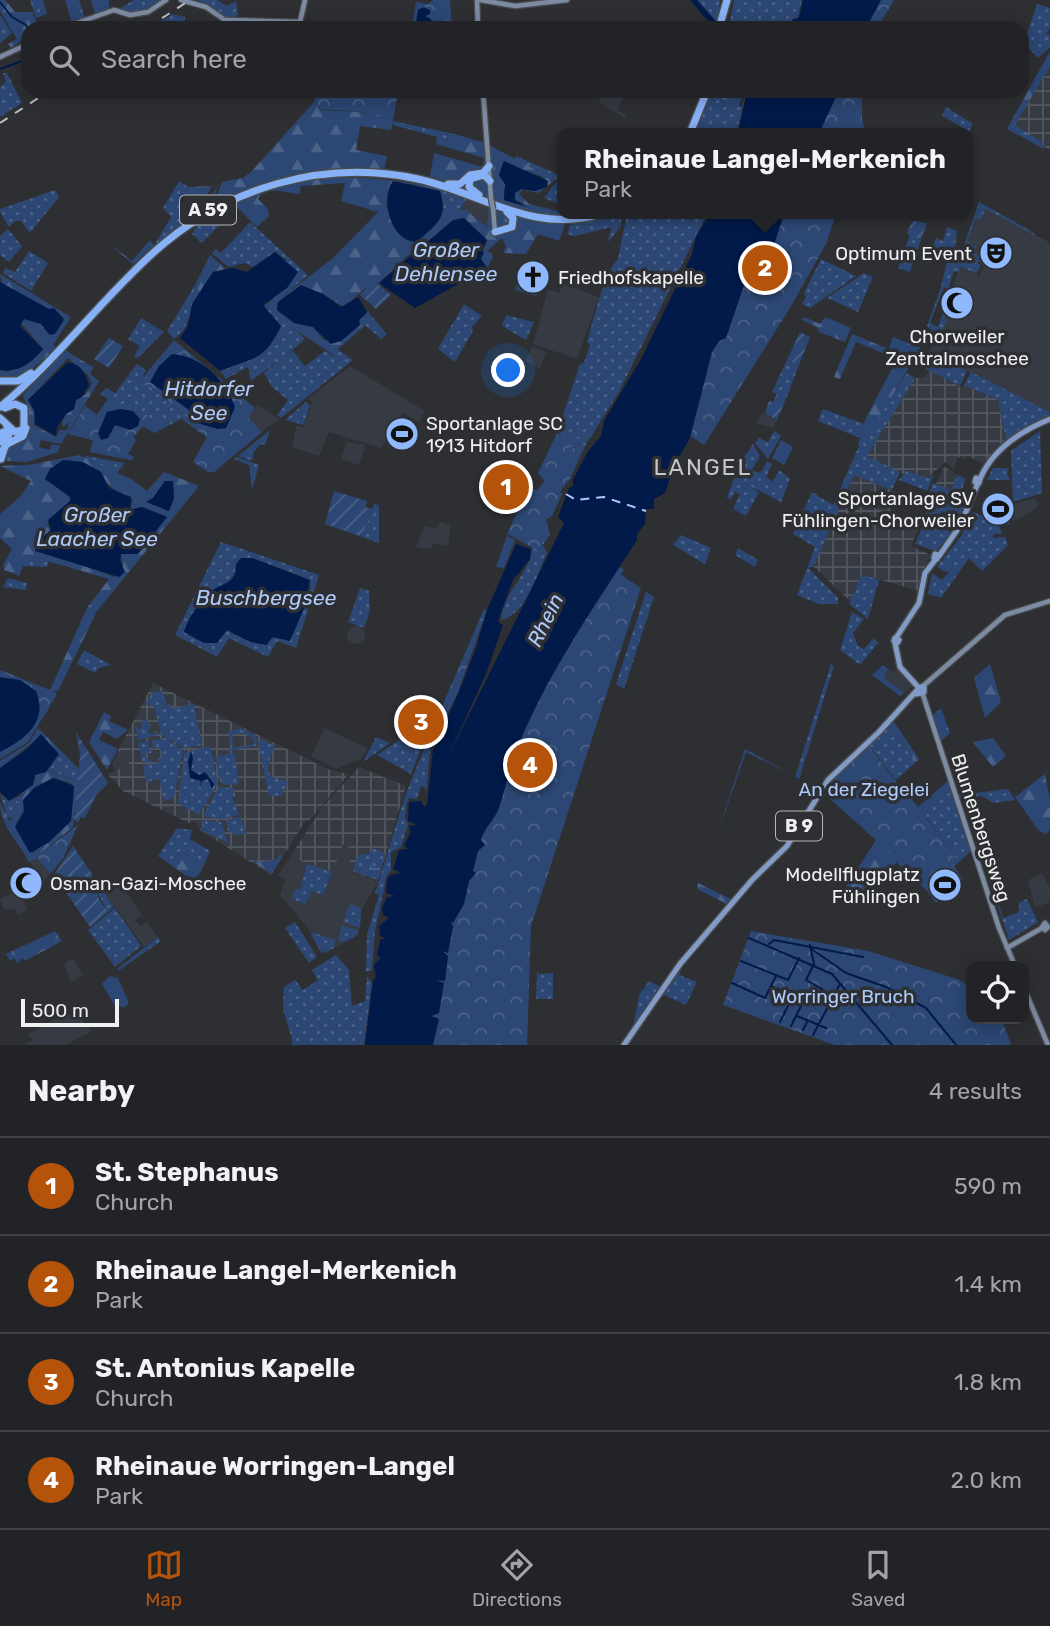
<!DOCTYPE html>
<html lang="en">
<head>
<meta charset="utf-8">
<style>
  :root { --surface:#222326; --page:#2e2f32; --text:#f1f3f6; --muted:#a2a4a7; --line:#3f4043; --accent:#b45309 }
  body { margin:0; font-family:Rubik,sans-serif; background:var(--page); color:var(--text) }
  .controls { position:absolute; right:21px; bottom:21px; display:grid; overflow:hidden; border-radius:14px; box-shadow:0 4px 18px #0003 }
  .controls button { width:63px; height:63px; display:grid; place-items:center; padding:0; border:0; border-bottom:2px solid var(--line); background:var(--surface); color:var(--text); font:35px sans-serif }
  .scale { position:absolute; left:21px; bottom:18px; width:98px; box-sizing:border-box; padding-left:7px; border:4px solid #eff0f2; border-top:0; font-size:19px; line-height:24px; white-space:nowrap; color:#eff0f2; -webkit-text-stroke:5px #2e2f33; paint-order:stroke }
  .you { position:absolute; left:509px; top:371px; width:24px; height:24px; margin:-18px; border:5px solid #fff; border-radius:50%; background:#1a73e8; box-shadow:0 0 0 10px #1a73e833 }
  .badge { display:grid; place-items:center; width:46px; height:46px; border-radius:50%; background:var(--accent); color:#fff; font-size:23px; font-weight:700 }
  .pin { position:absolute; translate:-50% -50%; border:4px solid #fff; box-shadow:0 2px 7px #0006 }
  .popup { position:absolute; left:557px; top:128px; width:416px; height:91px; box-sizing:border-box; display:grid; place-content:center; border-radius:14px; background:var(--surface); filter:drop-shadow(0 2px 5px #0005); font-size:23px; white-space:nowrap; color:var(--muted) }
  .popup b { font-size:26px; color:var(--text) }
  .popup::after { content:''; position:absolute; left:50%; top:100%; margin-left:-14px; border:14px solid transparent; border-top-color:var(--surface) }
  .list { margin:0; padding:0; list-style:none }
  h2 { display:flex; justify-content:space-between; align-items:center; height:91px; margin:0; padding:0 28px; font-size:30px }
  h2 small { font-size:23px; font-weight:400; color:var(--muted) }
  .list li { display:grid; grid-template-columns:46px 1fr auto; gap:21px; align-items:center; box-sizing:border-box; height:98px; padding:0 28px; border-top:2px solid var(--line) }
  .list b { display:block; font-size:26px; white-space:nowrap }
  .list p { margin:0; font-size:23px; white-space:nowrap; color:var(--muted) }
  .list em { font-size:23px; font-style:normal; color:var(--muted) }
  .icon { flex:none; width:38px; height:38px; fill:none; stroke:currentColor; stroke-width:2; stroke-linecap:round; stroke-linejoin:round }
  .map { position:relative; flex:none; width:1050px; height:1045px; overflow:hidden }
  .search { position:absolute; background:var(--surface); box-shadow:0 4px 18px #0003; left:21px; right:21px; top:21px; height:77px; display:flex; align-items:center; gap:18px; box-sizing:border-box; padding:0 24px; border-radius:21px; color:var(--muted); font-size:26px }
  .sheet { height:483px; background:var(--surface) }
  nav { display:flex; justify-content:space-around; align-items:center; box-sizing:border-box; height:98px; border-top:2px solid var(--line); background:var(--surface); font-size:19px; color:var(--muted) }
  nav a { display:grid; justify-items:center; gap:4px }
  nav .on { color:var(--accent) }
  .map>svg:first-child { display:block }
  .built { fill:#353a43 }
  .industrial { fill:url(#industrial-grid) }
  .grass { fill:url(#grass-dots); fill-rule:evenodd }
  .forest { fill:url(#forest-firs); fill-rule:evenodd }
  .cemetery { fill:url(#cemetery-stones) }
  .park { fill:url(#park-crowns) }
  .garden { fill:url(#garden-furrows) }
  .pitch { fill:#2c4774 }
  .water { fill:#011a4a }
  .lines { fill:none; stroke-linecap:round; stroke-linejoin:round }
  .stream { stroke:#011a4a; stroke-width:2 }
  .ferry { stroke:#acc9f9; stroke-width:2; stroke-dasharray:9 7; stroke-linecap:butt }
  .secondary-casing { stroke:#4a4c4e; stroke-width:7 }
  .primary-casing { stroke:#4a4c4e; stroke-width:8 }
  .motorway-casing { stroke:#4a4c4e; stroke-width:10 }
  .secondary { stroke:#7c8aa2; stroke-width:4.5 }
  .primary { stroke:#819bc6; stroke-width:5 }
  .motorway { stroke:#87b1f6; stroke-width:7 }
  .rail { stroke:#bbbcbf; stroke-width:2; stroke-dasharray:9 9; stroke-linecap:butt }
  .secondary-bridge-casing { stroke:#4a4c4e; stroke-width:7; stroke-linecap:butt }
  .secondary-bridge { stroke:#7c8aa2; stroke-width:4.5 }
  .labels { text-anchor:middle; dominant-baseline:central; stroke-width:7; stroke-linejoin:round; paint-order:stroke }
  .shield { fill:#2e2f33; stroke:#b5b6b9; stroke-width:2 }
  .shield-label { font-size:18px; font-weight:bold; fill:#eff0f2 }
  .poi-label { font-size:19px; fill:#eff0f2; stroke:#2e2f33; text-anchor:end }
  .park-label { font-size:19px; fill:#adcafa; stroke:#2e2f33 }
  .street-label { font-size:19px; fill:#eff0f2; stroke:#2e2f33 }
  .water-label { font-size:21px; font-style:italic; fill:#acc9f9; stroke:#2e2f33 }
  .quarter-label { font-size:23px; letter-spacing:2px; fill:#c4c6ca; stroke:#2e2f33 }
</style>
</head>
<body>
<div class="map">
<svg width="1050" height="1045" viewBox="0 0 1050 1045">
  <defs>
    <pattern id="industrial-grid" width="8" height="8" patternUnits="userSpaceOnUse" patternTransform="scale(1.75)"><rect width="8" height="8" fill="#353a43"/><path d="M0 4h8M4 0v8" fill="none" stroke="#53575f"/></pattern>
    <pattern id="grass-dots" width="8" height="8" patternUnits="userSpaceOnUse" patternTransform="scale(1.75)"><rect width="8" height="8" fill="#2c4774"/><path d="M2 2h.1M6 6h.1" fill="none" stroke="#4b6288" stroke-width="1.8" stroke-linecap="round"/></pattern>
    <pattern id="forest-firs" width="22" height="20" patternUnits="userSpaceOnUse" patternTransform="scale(1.75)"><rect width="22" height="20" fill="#2c4774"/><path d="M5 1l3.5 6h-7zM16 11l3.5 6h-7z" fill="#4b6288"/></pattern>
    <pattern id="cemetery-stones" width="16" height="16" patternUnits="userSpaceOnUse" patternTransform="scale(1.75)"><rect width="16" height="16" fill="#2c4774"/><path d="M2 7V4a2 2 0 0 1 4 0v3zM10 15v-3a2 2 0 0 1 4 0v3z" fill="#4b6288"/></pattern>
    <pattern id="park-crowns" width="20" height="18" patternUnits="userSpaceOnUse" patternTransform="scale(1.75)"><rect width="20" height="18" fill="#2c4774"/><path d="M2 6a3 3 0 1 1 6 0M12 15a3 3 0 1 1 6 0" fill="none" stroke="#4b6288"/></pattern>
    <pattern id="garden-furrows" width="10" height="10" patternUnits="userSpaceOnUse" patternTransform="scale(1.75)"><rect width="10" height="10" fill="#2c4774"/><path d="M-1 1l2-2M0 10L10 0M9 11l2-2" fill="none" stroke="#4b6288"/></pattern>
  </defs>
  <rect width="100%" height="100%" fill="#2e2f33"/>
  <path class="built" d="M 604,91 L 626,91 L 617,110 L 626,115 L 625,118 L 599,102 Z
    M 467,198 L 488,207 L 487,227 L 460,210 Z
    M 979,203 L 1050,243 L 1050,412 L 929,352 L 960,266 L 979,276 L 984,267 L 977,260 L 978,257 L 963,248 Z
    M 563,284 L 599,297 L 577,359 L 533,344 L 548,289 L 559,293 Z
    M 532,347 L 546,352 L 540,369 L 525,361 Z
    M 350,366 L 425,411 L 419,422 L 403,413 L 381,448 L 329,432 L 319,456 L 292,447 L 296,426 L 304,427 L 312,402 L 308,399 Z
    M 258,405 L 279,419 L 262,432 L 248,418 Z
    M 765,413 L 777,420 L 773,428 L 757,423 L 761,414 Z
    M 347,442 L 366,445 L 359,465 L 341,459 Z
    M 1034,498 L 1039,505 L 1020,519 L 1011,520 L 1012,504 Z
    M 439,522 L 451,525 L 448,546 L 433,543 L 432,549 L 416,547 L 424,526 L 438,529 Z
    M347 635a9 9 0 1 1 18 0a9 9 0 1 1-18 0Z
    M 888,669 L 894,673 L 898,669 L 914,685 L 904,693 L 884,678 Z
    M 325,728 L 367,748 L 362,758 L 336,769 L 311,756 Z
    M 118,751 L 126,755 L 129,765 L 116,771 L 112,764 Z
    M 343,843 L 354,850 L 346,869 L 378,882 L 362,909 L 358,935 L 326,953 L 320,952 L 309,930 L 280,895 L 285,880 L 278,875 L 290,857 L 332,871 Z
    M 37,856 L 50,874 L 42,882 L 30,862 Z
    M 1042,873 L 1050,888 L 1050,902 L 1035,908 L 1028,880 Z
    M 119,882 L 142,915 L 135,920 L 140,926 L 147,922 L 158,937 L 144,947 L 105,893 Z
    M 19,889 L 27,910 L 18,915 L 14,909 L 3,909 L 0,899 Z
    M 73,958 L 83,975 L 71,982 L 64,964 Z
    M 66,1013 L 78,1016 L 92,1031 L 65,1045 L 24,1045 L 32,1040 L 28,1034 Z"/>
  <path class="industrial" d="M 1050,61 L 1050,150 L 1012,127 Z
    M 930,370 L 962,388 L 964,385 L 998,400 L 1006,439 L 983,463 L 967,456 L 965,459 L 958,457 L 953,469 L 945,462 L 928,478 L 910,472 L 902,474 L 867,456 L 915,378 L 925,377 Z
    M 944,467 L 958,475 L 951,491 L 936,484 Z
    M 854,475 L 899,493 L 890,512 L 916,523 L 918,529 L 911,546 L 931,555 L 921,575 L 918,591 L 862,574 L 850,601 L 813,566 Z
    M 153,683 L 330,770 L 349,774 L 309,821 L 306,820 L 271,875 L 200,830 L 196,822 L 189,823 L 123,791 L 107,774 L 129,765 L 126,755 L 118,751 Z
    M 359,767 L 406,786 L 378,881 L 346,869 L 354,850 L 343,844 L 333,872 L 290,857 L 323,806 Z"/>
  <path class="grass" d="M 30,0 L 43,0 L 47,14 L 36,18 Z
    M 134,0 L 163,0 C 148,11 137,16 119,9 Z
    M 196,0 L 217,0 L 227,6 L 236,1 L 238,15 L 233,19 L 218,15 L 203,2 Z
    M 697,0 L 720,0 L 718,24 Z
    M 734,0 L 802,0 L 798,17 L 787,28 L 724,28 L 725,23 L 730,21 Z
    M 1037,4 L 1050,8 L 1050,28 L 1046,34 L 1050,35 L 1050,47 L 1038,58 L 1024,43 Z
    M 173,14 L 185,17 L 184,28 L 157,28 L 158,23 Z
    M 0,15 L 12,33 L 0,43 Z
    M 3,73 L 7,73 L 22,103 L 0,117 L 0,87 L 6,82 Z
    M 710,91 L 720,91 L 725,106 L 730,106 L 731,111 L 734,106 L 742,106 L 747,91 L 737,130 L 734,128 L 733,133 L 694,133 Z
    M 946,107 L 973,124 L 969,131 L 942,116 Z
    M 393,121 L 454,134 L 452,141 L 393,125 Z
    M 516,156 L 559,175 L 555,180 L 514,160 Z
    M 179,181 L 188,187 L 183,196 L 201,201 L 194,216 L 158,244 L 156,242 L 171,217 L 163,208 Z
    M 557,181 L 562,184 L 562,205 L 544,198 Z
    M 55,190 L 59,197 L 30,233 L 21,221 L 15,221 L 9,227 L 0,212 L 0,209 Z
    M 444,190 L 467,198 L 460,210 L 444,210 L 441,194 Z
    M 979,202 L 1031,231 L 1036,236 L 986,209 L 980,220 L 976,218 L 967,241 L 976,247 L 973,252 L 983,260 L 978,258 L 980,262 L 977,262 L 955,250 L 959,232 L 956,247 L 963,248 Z
    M 227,206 L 236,208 L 202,243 L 192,234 L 197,225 L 215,220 Z
    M 627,214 L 707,214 L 619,392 L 585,446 L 581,444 L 572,449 L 570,447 L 578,430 L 563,437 L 557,433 L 580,364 L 584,363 L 590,345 L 587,342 C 593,322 604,272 618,259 Z
    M 615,216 L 618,218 L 618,230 L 607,243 L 612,227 L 574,236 L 567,234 L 570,225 L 601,224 Z
    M 250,222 L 308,275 L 271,306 L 305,339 L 286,356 L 293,351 L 305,366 L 325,351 L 339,359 L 332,354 L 337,349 L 353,360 L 281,418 L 277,415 L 288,400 L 272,387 L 264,373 L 282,358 L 251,381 L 248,367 L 226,379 L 220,371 C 254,357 263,361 281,326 L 263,307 L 273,299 L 286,259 L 275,252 L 253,267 L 245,263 L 228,267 L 212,253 L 216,249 L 221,253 Z
    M 947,227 L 957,231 L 954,254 L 981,265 L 976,274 L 961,266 L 959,272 L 954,271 L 949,287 L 953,289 L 944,318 L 947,320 L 943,330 L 939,328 L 936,334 L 927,326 L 941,287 L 948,257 L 931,250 L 936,238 L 943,241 ZM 944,287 L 951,290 L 938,327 L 930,323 Z
    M 8,229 L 22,246 L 9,262 L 0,255 L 0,236 Z
    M 910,235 L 921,240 L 910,272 L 898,268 Z
    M 29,251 L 48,263 L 31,291 L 3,273 L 6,268 L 15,272 Z
    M 821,259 L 856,276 L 810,308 L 802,304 L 806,297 L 804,293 Z
    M 864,273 L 873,277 L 858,312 L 827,298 Z
    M 195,285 L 200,292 C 188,309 190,330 174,339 L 167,331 Z
    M 464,304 L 482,316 L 472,327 L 473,331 L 455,362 L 438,349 Z
    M 368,312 L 387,334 L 381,339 L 359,320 Z
    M 506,315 L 534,322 L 526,340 L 502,326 Z
    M 141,318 L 164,332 L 138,358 L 134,356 L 140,346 L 128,339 Z
    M 931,353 L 967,371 L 960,386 L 926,369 Z
    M 787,360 L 799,365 L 786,399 L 772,392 Z
    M 137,364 L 146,370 L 140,382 L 154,389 L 186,416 L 155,433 L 143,426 L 133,437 L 136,440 L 128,454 L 134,457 L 132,460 L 90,452 L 93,440 L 68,434 L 85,406 L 97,415 L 108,399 L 100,394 L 106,388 L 115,393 Z
    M 971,372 L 1050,412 L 1050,414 L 1006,439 L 998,400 L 964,385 Z
    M 907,373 L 915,378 L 867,456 L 900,472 L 892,490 L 854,475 L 813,567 L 808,568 L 838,598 L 838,604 L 819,604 L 797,595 L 815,547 L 793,534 L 812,492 L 833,505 L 859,446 Z
    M 306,402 L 310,405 L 304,425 L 285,420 Z
    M 823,409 L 864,424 L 860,438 L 818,421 Z
    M 270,430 L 265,445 L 261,444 L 254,451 L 252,461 L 238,456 Z
    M 774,431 L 781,436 L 768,459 L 755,443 L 759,438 L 768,442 Z
    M 1040,431 L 1042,493 L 1013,502 L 1011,451 Z
    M 753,444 L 760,456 L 747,479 L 753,471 L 761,473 L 767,461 L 772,464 L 766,477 L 773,482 L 779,470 L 790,479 L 781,502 L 744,483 L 759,492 L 746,516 L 733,509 L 740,494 L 735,492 L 731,499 L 727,498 L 738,466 Z
    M 86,456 L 125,463 L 117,473 L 85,460 Z
    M 237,457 L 259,465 L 252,490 L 249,465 L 234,459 Z
    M 993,468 L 1009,468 L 1007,473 L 1010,480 L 987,480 Z
    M 906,471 L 928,478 L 934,475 L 927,491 L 899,480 Z
    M 958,475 L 966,479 L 960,494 L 965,496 L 961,506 L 965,508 L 957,527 L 936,551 L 915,544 L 924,524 L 928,522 L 951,532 L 958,518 L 942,511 L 936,523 L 926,518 L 922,520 L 930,504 L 929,494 L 954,503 L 929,492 L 933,483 L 951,490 Z
    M 374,504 L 379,505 L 379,543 L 362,537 Z
    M 973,512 L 997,521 L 1002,534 L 993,534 L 993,538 L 1005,537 L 1008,545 L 982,571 L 969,558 L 941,598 L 928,594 L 932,573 L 942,580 L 952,568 L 945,572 L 937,567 L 961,536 Z
    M 546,519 L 550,534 L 543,545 L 547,553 C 537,574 526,615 501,620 C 503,592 532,571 532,547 L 538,549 Z
    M 681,535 L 711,548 L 705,564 L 673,545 Z
    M 221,542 L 319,575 L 296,648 L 277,641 L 268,657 L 229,638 L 217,657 L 175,635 ZM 252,558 L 300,576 L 311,586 L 290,640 L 277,635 L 270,640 L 235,635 L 227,630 L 217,643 L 196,639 L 184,632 C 188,623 191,614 197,607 C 211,591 236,586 236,564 Z
    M 738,548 L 758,560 L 755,567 L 735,555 Z
    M 26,555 L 49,561 L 47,567 L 23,566 L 19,576 L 15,574 Z
    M 862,574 L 879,580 L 868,619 L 849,604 Z
    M 8,578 L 27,583 L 26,590 L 3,587 Z
    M 360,588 L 369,591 L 370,610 L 364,628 L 348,622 Z
    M 646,592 L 654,597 L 624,689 L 639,698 L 616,684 Z
    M 852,612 L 864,619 L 853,633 L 858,646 L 864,649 L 874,638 L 878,643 L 860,665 L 840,650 Z
    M 84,650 L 111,665 L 99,668 L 95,673 L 77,664 Z
    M 831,664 L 834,666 L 799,779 L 795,777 Z
    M 161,691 L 167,703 L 160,705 L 170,704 L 171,708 L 187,706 L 189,702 L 194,705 L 202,745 L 185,748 L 161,735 L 154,706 L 146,704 L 152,693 Z
    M 147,720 L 151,726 L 148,732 L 152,735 L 157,731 L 158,735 L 138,740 L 135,725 L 141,730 L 141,721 Z
    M 888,724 L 916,762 L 896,780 L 868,744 Z
    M 241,728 L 257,736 L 256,746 L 225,752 L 232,748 L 228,732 ZM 242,733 L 253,738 L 254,744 L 234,748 L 232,735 Z
    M 432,729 L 426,795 L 425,787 L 421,786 L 417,799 L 409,798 L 407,802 L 405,817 L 408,825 L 401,847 L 391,852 L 391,871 L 387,875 L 375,931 L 372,970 L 366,972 L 367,934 L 379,895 L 375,893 L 405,796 Z
    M 419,733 L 425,740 L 411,774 L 377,755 L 404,737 L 407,742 L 413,742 Z
    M 376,737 L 390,743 L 363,762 Z
    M 166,738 L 183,750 L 174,798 L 164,801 L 159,779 L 146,782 L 143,765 L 159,763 L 158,758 L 162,757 L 160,748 L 153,749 L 152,740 Z
    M 261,739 L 275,746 C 266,768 262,778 288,781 L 281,796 L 269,795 L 258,743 Z
    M 150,740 L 148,744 L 152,753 L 145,753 L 148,760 L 154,761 L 143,763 L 138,743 Z
    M 210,746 L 218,783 L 199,815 L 178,803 L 184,753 Z
    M 745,749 L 793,775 L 746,752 L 716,838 Z
    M 63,753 L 79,769 L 78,781 L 47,770 Z
    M 231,753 L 235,754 L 239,784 L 224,785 L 220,781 L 215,757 Z
    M 219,787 L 233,788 L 236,797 L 232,797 L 239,815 L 220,819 L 203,816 Z
    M 953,787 L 973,849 L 959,862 L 924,814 Z
    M 1008,789 L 1015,800 L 993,803 L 982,796 L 967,798 L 1003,918 L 1019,912 L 1019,902 L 1027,899 L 1038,922 L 1009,940 L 962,798 L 959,799 L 957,795 Z
    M 0,794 L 5,800 L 15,799 L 19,802 L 19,812 L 13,819 L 7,816 Z
    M 240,817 L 247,833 L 238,835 L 228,831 L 226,820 Z
    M 202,820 L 221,822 L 228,843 L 200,830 L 204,826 Z
    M 177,828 L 192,830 L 190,839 L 210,851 L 204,865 L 180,851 L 171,865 L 158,856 Z
    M 373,848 L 385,853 L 378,880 L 353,871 L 358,855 L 369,854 Z
    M 307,864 L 332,872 L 323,895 L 312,891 L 305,904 L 292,899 L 295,889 L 300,890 Z
    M 100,886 L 114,907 L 108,912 L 96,890 Z
    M 350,904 L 361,908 L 360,928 L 343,922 Z
    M 115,908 L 141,946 L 115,967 L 88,930 Z
    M 295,922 L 317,957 L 309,963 L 285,928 Z
    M 342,925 L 359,931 L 355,937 L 344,942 L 338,940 Z
    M 312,932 L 335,940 L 334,948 L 322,953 L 311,935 Z
    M 158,937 L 161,941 L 118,971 L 118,968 Z
    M 336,955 L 349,970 L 352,1006 L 365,1001 L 367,976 L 372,983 L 364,1045 L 290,1045 L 293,1043 L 283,1008 L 284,987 L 295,980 L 303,990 L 318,980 L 312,970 Z
    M 682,961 L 687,963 L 682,966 L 679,975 L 697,982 L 686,1005 L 660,993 Z
    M 537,971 L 539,974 L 553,973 L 553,999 L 536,999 Z
    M 649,981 L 661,987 L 633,1028 L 639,995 Z"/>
  <path class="forest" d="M 0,0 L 5,0 L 15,12 L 33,12 L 38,28 L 28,28 L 28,36 L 11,48 L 8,44 L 17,39 L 0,11 Z
    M 65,0 L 79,0 L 85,18 L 72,23 Z
    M 91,0 L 109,0 L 109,9 L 95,14 Z
    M 1050,51 L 1050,66 L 1015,125 L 1043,143 L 1044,149 L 1007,129 Z
    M 720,91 L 743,91 L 739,106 L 731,112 L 730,106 L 725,106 Z
    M 314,102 L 321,110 L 361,112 L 393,120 L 391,130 L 360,126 L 356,150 L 387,156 L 384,170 C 320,163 272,179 214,203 L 222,182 L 243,178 L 252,171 Z
    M 454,134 L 485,143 L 555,180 L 538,193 L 523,190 L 519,194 L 529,204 L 569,214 L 559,241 L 538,234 L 526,254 L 503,253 L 506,247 L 502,238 L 487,251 L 492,253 L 493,258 L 487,268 L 481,259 L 487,240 L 464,218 L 406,257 L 378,284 L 373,281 L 344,307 L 323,294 L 277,310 L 294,323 L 313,327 L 324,340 L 341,341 L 360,325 L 359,320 L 366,325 L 332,354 L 294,329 L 270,306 L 332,259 L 378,212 L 341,201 L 345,183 L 301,186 L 299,194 C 286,193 264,185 258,199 L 268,209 L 269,216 L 257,227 L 237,207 L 227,206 L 215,220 L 195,225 C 266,169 361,170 444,190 L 441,194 L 412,184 L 390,184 L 386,206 L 417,242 L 444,210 L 466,210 L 487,227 L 489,198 L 459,183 L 450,183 L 430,176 L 434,153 L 483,167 L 484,158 L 436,144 L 437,137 L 451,141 ZM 503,162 L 543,177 L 545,185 L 535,191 L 521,189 L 515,193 L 515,200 L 528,205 L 504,200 L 505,184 L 499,175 Z
    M 218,185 L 212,203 L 194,216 L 201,201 L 183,196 L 188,187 L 212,186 L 204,200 L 208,202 Z
    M 609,214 L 622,214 L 620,230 L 615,216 L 601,224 L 570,225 Z
    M 150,240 L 154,245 L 133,264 L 107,242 L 132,261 Z
    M 210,255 L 226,269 L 213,272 L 200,292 L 195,285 Z
    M 0,274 L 71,317 L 53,345 L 56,348 L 25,375 L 0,379 L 0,370 L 8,372 L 43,349 L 21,323 L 24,319 L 41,324 L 48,334 L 64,318 L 54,309 L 49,310 L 2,284 Z
    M 804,317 L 820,324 L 825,317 L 851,328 L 845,342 L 819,332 L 817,327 L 802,320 Z
    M 852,334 L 889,349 L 893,337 L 921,348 L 861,447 L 858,445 L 865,420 L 897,359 L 856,342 L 840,379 L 834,377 Z
    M 65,350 L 93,367 L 90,374 L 99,381 L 61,444 L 41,440 L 39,447 L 49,450 L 52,444 L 60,446 L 58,452 L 27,462 L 7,461 C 2,446 15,440 26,432 L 29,414 L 23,395 ZM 68,358 L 88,375 L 92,384 L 86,394 L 76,400 L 74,409 L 66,414 L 62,422 L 63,427 L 69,422 L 67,430 L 60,430 L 56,437 L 34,425 L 35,414 L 28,400 Z
    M 79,455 L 131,479 L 147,491 L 164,472 L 199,486 L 97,611 L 58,691 L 53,691 L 57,694 L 28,742 L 0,759 L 0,670 L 50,690 L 87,608 L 109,579 L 27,555 L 15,574 L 4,570 L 3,565 L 12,549 L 0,538 L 0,514 L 20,497 L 31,481 L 0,466 L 28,465 ZM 67,460 C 105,465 100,489 133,499 L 130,510 L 142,507 L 166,516 L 138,554 L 121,554 L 123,566 L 114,577 L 34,546 L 51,530 L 47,524 L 70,501 L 70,497 L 45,479 L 50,469 ZM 165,481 L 173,481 C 173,493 176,500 168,511 L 148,500 L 153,498 Z
    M 990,664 L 1001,702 L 985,718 L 974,678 Z
    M 883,665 L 888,669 L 884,678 L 904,693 L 900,696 L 872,675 Z
    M 941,708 L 950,733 L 940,742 L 931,717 Z
    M 104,712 L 111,716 L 109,721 L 128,730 L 117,739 L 103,732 L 99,740 L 118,749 L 107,770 L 89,742 Z
    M 892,719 L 919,759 L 916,762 L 888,724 Z
    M 38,728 L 63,753 L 48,771 L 78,781 L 73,827 L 38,855 L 47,870 L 38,858 L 29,862 C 19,842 0,826 0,802 L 9,820 L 13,819 L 19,812 L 19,801 L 15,799 L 7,802 L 0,792 L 9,801 L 20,796 L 35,780 L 35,774 L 46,772 L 59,754 L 32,743 L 0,768 L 0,761 L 29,743 ZM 52,778 L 71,783 L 74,789 L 71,821 L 33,853 L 16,824 L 25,808 L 23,800 L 34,788 Z
    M 993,738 L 1006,756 L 993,767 L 973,742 Z
    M 859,753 L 900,785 L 918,807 L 950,779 L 953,787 L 924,815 L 959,862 L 926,890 L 896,862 L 867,906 L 842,893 L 876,840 L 821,791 Z
    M 1050,770 L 1045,775 L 1050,799 L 1050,830 L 1046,834 L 1038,830 L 1015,797 Z
    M 180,851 L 204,865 L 195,882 L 171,865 Z
    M 278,855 L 282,855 L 282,858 L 271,874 L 249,858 L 260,862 L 278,859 Z
    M 366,860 L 373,860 L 371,868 L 380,868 L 377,879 L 360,870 Z
    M 698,883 L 733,900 L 729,905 L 697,889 Z"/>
  <path class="cemetery" d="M 525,261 L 548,268 L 544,288 L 540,288 L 536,296 L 515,290 Z"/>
  <path class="park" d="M 433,0 L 450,0 L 452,28 L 412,28 L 416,2 L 428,4 Z
    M 847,0 L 894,0 L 877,28 L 834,28 Z
    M 316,91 L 398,91 L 393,120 L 361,112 L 321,109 L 314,102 Z
    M 803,91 L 862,91 L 862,120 L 866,133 L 783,133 Z
    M 744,214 L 836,214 L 826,244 L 790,308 L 704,445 L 675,425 Z
    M 174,340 L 255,408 L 248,418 L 262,432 L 214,472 L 208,472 L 193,462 L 207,437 L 181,419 L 185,415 L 154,389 L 139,382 Z
    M 108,399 L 127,408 L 130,405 L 165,426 L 155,433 L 143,426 L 133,437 L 136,440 L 128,454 L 134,457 L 132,460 L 90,452 L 93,440 L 68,434 L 85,406 L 97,415 Z
    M 578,430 L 578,437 L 570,447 L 572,449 L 581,444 L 585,446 L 570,479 L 560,492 L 562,494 L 552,516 L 545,520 L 547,536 L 537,550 L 507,534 L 529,487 L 537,490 L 545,481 L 538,473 L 557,433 L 563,437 Z
    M 507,536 L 515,540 L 504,568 L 496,567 Z
    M 588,539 L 624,570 L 621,575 L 641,588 L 531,926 L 527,1045 L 398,1045 Z
    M 484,609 L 487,610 L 458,692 L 437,736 L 432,729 L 435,715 L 440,711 Z
    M 0,671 L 56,696 L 28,741 L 0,758 Z
    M 868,745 L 958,862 L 926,890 L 910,870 L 822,791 L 829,780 Z
    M 78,825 L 63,859 L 50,874 L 37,856 Z
    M 55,931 L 62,941 L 25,961 L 23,958 L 17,963 L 14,958 L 10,961 L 6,954 Z
    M 751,931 L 868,951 L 960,980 L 971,988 L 971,1019 L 1002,1019 L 1011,1045 L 835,1045 L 723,1005 Z"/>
  <path class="garden" d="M 912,221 L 927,223 L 921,240 L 907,234 Z
    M 373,280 L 391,295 L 376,309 L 360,295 Z
    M 800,332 L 810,337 L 799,365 L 787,360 Z
    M 109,338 L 123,346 L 109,368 L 94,359 Z
    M 777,394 L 786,399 L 777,420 L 765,413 L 769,401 L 773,402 Z
    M 334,491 L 367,501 L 365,507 L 372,509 L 362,537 L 325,524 Z
    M 76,732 L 108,783 L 96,795 L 85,818 L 81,817 L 78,823 L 74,819 L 80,755 Z
    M 73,846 L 92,874 L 99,899 L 108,912 L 90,927 L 54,875 Z"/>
  <path class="pitch" d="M 401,421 L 413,428 L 403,446 L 391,439 Z
    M 781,440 L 793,447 L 784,465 L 772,458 Z
    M 986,503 L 1010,504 L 1009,525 L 986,516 Z
    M 954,866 L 963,879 L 936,903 L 926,890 Z
    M 110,976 L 118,978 L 129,1003 L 125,1007 L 115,1006 L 102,984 Z"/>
  <path class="water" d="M 690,0 L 697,0 L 722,28 L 714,28 Z
    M 803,0 L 881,0 L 866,28 L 788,28 L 793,19 L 799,18 Z
    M 424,7 L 430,10 L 430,14 L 425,16 L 431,19 L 433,26 L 415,28 L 418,10 Z
    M 747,91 L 839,91 L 819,133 L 738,133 Z
    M 504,161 L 548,181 L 547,187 L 535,191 L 521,189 L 515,193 L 515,200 L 527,207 L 504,200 L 505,184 L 499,175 Z
    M 393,181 L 440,191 C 448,220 437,223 417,242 C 390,242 380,199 393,181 Z
    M 710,214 L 784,214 L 771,254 L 754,278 L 744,285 L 726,338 L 719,341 L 712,352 L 690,438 L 674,466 L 665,493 L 654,499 L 654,509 L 646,509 L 645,524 L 637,534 L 637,540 C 594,607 547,674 517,749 C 508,771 506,788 499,808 C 494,821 485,826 481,840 L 485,845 L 478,851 L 473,871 L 476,873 L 469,881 L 464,904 L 453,923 L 450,922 L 453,926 L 448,953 L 442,951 L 448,956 L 445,981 L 436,980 L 444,983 L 439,1013 L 432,1016 L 439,1019 L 433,1045 L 365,1045 L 373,980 L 376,978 L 374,965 L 381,957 L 377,956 L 380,940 L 385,938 L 380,936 L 379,926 L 389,918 L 383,915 L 382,908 L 387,897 L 395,896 L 386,893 L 387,879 L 391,875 L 401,873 L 393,869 L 399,850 L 408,849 L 404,845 L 411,832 L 409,826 L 417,825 L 408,821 L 409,802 L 421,801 L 424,807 L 427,804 L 433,750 L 458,694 L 476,648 L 487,610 L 516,544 L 531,549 L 530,559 L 513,580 L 499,618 L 498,622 L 503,625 L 486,674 L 447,759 L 564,523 L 558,517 L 569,488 L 573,486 L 573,480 L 588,451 L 601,436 L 604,421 L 641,359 L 692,254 L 696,236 Z
    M 464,218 L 487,240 L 483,247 L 473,242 L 469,245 L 484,252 L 481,259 L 487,268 L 415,308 L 379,283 L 453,220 Z
    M 275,252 L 298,272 L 287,288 L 263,305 L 281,326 C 263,363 255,356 220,371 L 180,338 L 188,326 L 192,304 L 213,272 L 233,268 L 247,272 Z
    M 0,282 L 49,309 L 54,308 L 64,320 L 55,334 L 50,335 L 41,324 L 24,319 L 20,326 L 43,349 C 32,363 18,373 0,370 Z
    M 301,285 L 323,294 L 341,307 L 358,297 L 367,312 L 359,321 L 360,325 L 341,341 L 331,344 L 313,327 L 294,323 L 277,310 L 278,302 Z
    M 172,354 C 201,356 226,380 235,407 L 226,428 L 218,429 L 194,422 L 189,410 L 150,382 L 159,366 Z
    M 67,363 C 80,362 86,374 89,385 L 82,397 L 76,400 L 74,409 L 66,414 L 57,427 L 56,436 L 35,424 L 34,410 L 28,400 Z
    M 120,409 L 133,411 L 140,419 L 138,426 L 130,430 L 115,425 L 108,438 L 101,440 L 98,433 L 107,412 Z
    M 63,460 L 83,462 L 101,472 L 109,488 L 131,497 L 130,510 L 142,507 L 167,517 L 138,554 L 121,554 L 120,561 L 125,572 L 119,577 L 35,551 L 37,542 L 51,530 L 48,520 L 70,501 L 70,497 L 45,479 L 50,469 Z
    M 165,481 L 173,481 L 174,498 L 169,511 L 146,502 L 153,498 Z
    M 241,558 L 252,558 L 310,580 L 305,606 L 290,641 L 272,637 L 267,645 L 250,642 L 227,630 L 217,643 L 204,643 L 184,632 C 188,618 203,596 214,589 C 225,582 237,583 236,564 Z
    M 0,677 L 20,680 L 36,691 C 49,722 24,740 0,752 Z
    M 41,734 L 59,754 L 46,772 L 35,775 L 33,785 L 9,801 L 0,792 L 0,768 L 26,750 Z
    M 191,751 L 193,758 L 191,770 L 199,775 L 205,772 L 214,784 L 212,789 L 208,779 L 202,781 L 199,790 L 201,781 L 190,778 L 188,762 Z
    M 54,778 L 74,786 L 71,821 L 48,843 L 30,853 L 15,827 L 24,812 L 23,800 L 34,788 Z"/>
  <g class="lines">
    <path class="stream" d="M 0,2 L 12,17 L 26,25 L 28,30
      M 0,69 L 28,59
      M 749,938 L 832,974 L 892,1045
      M 769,944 L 774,940 L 863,957
      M 810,948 L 846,973 L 886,987 L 926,1008 L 956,1045
      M 741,961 L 788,980 L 799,958
      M 732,983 L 765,998 L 776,976
      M 771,986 L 814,1005 L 822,989 L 806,980 L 814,964 L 810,945
      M 797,1016 L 826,1028
      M 780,1022 L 793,996
      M 791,1026 L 803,1002
      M 803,1030 L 807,1022
      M 813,1035 L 840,984"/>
    <path class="ferry" d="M 566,494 L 576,500 L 604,497 L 646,511"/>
    <defs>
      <path id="secondary" d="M 181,0 L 206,7 L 225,20 L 300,22 L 305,0
        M 477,0 L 478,28
        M 481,0 L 515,6 L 567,0
        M 63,28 L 114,10 L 130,15 L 148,12 L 166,0
        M 0,57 L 28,44
        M 483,91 L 491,198
        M 493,209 L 495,232
        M 923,686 L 1005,615 L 1050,601
        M 922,692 L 999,928 L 1015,966
        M 1045,923 L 1048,927 L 1045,930 L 1042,927 Z
        M 1007,948 L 1042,928
        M 1024,988 L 1048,1045"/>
      <path id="primary" d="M 976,478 L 980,479 L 979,483 L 975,482 Z
        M 980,479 C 992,450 1021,431 1050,419
        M 935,554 L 938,555 L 937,559 L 934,558 Z
        M 939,556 L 960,526 L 978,483
        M 895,638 L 899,640 L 897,643 L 894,641 Z
        M 896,638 L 919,603 L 925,573 L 936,559
        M 895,643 L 900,667 L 919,688
        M 624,1045 L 680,964 L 752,880 L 787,846 L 828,780 L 879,732 L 920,687 L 924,687 L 924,692 L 917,694"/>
      <path id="motorway" d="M 719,28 L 727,0
        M 690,133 L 707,91
        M 448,184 L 460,184 L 470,175 L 483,173 L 489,166
        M 479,195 L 469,187 L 470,179 L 484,175 L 490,181
        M 495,232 L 512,227 L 513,218 L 507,212
        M 0,381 L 18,381 L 31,373
        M 0,407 C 56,361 99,302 153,253 C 225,188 323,158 418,179 C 485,194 530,234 602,214
        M 0,418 L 15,432 L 24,429 L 24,408 L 15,404 L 5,408
        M 0,442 L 3,432
        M 3,450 L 7,444 L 23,436 L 26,428
        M 1,459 L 9,434 L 7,427"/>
    </defs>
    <use href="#secondary" class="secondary-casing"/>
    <use href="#primary" class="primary-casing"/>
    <use href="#motorway" class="motorway-casing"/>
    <use href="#secondary" class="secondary"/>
    <use href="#primary" class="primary"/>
    <use href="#motorway" class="motorway"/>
    <path class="rail" d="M 147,28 L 190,0
      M 0,123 L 49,91"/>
    <defs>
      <path id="secondary-bridge" d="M 491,198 L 493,209"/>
    </defs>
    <use href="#secondary-bridge" class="secondary-bridge-casing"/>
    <use href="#secondary-bridge" class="secondary-bridge"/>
  </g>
  <defs>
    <symbol id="theatre-disc" viewBox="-11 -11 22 22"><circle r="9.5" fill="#8fb8fd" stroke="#2e2f33"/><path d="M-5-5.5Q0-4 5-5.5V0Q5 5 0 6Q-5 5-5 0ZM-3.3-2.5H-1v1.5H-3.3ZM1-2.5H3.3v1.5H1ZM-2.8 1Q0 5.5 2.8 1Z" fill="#111"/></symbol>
    <symbol id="church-disc" viewBox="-11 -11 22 22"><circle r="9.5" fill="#8fb8fd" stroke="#2e2f33"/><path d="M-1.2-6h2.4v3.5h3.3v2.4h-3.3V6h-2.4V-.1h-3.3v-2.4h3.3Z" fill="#111"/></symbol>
    <symbol id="mosque-disc" viewBox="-11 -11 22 22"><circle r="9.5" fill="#8fb8fd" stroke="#2e2f33"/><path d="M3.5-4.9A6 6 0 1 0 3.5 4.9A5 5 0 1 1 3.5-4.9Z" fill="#111"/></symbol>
    <symbol id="stadium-disc" viewBox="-11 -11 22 22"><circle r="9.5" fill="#8fb8fd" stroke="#2e2f33"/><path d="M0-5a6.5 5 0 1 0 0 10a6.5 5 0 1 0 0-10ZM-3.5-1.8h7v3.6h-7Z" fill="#111"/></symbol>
  </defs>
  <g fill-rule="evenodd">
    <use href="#theatre-disc" x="977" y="234" width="38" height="38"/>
    <use href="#church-disc" x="514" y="258" width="38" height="38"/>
    <use href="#mosque-disc" x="938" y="284" width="38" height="38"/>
    <use href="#stadium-disc" x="383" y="415" width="38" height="38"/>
    <use href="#stadium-disc" x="979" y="490" width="38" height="38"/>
    <use href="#mosque-disc" x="7" y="864" width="38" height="38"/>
    <use href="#stadium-disc" x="926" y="866" width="38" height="38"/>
  </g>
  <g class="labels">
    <g class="shield">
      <rect x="180" y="195.5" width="56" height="29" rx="5"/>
      <rect x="776" y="811.5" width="46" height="29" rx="5"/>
    </g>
    <g class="shield-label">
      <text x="208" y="210">A 59</text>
      <text x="799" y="826">B 9</text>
    </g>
    <g class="poi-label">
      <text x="972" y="253">Optimum Event</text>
      <text x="558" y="277" text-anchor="start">Friedhofskapelle</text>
      <text x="957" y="336" text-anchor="middle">Chorweiler<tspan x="957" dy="22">Zentralmoschee</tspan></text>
      <text x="426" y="423" text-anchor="start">Sportanlage SC<tspan x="426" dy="22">1913 Hitdorf</tspan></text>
      <text x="974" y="498">Sportanlage SV<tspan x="974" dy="22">Fühlingen-Chorweiler</tspan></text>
      <text x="920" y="874">Modellflugplatz<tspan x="920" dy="22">Fühlingen</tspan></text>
      <text x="50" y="883" text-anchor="start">Osman-Gazi-Moschee</text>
    </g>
    <g class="park-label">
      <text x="864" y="789">An der Ziegelei</text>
      <text x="843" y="996">Worringer Bruch</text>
    </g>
    <g class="street-label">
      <text transform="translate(981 828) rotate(72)">Blumenbergsweg</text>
    </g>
    <g class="water-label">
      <text x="446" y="249">Großer<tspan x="446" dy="24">Dehlensee</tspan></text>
      <text x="209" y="388">Hitdorfer<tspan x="209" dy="24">See</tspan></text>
      <text x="97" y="514">Großer<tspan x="97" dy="24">Laacher See</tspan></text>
      <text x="266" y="597">Buschbergsee</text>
      <text transform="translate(545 620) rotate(-64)">Rhein</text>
    </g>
    <g class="quarter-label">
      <text x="703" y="467">LANGEL</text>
    </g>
  </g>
</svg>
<div class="controls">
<button><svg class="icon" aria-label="locate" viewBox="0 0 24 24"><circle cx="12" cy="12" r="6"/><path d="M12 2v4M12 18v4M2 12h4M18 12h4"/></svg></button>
</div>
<div class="scale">500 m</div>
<div class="you"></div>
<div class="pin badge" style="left:506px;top:487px">1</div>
<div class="pin badge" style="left:765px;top:268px">2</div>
<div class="popup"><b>Rheinaue Langel-Merkenich</b>Park</div>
<div class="pin badge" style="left:421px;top:722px">3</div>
<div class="pin badge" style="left:530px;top:765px">4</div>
<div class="search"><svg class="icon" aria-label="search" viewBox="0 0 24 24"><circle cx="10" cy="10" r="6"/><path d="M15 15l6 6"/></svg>Search here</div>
</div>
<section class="sheet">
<h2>Nearby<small>4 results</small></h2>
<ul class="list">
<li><span class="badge">1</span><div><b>St. Stephanus</b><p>Church</p></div><em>590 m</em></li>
<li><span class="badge">2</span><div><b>Rheinaue Langel-Merkenich</b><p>Park</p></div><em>1.4 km</em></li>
<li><span class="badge">3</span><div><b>St. Antonius Kapelle</b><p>Church</p></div><em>1.8 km</em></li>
<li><span class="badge">4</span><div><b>Rheinaue Worringen-Langel</b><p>Park</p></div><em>2.0 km</em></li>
</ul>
</section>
<nav>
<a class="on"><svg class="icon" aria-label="map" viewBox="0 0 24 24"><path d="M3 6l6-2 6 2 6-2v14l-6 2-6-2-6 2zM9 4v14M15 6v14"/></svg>Map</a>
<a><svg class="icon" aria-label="directions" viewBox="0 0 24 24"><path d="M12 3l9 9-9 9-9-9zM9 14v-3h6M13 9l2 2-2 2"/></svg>Directions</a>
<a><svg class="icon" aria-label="saved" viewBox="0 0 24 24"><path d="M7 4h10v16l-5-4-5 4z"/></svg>Saved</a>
</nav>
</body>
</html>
